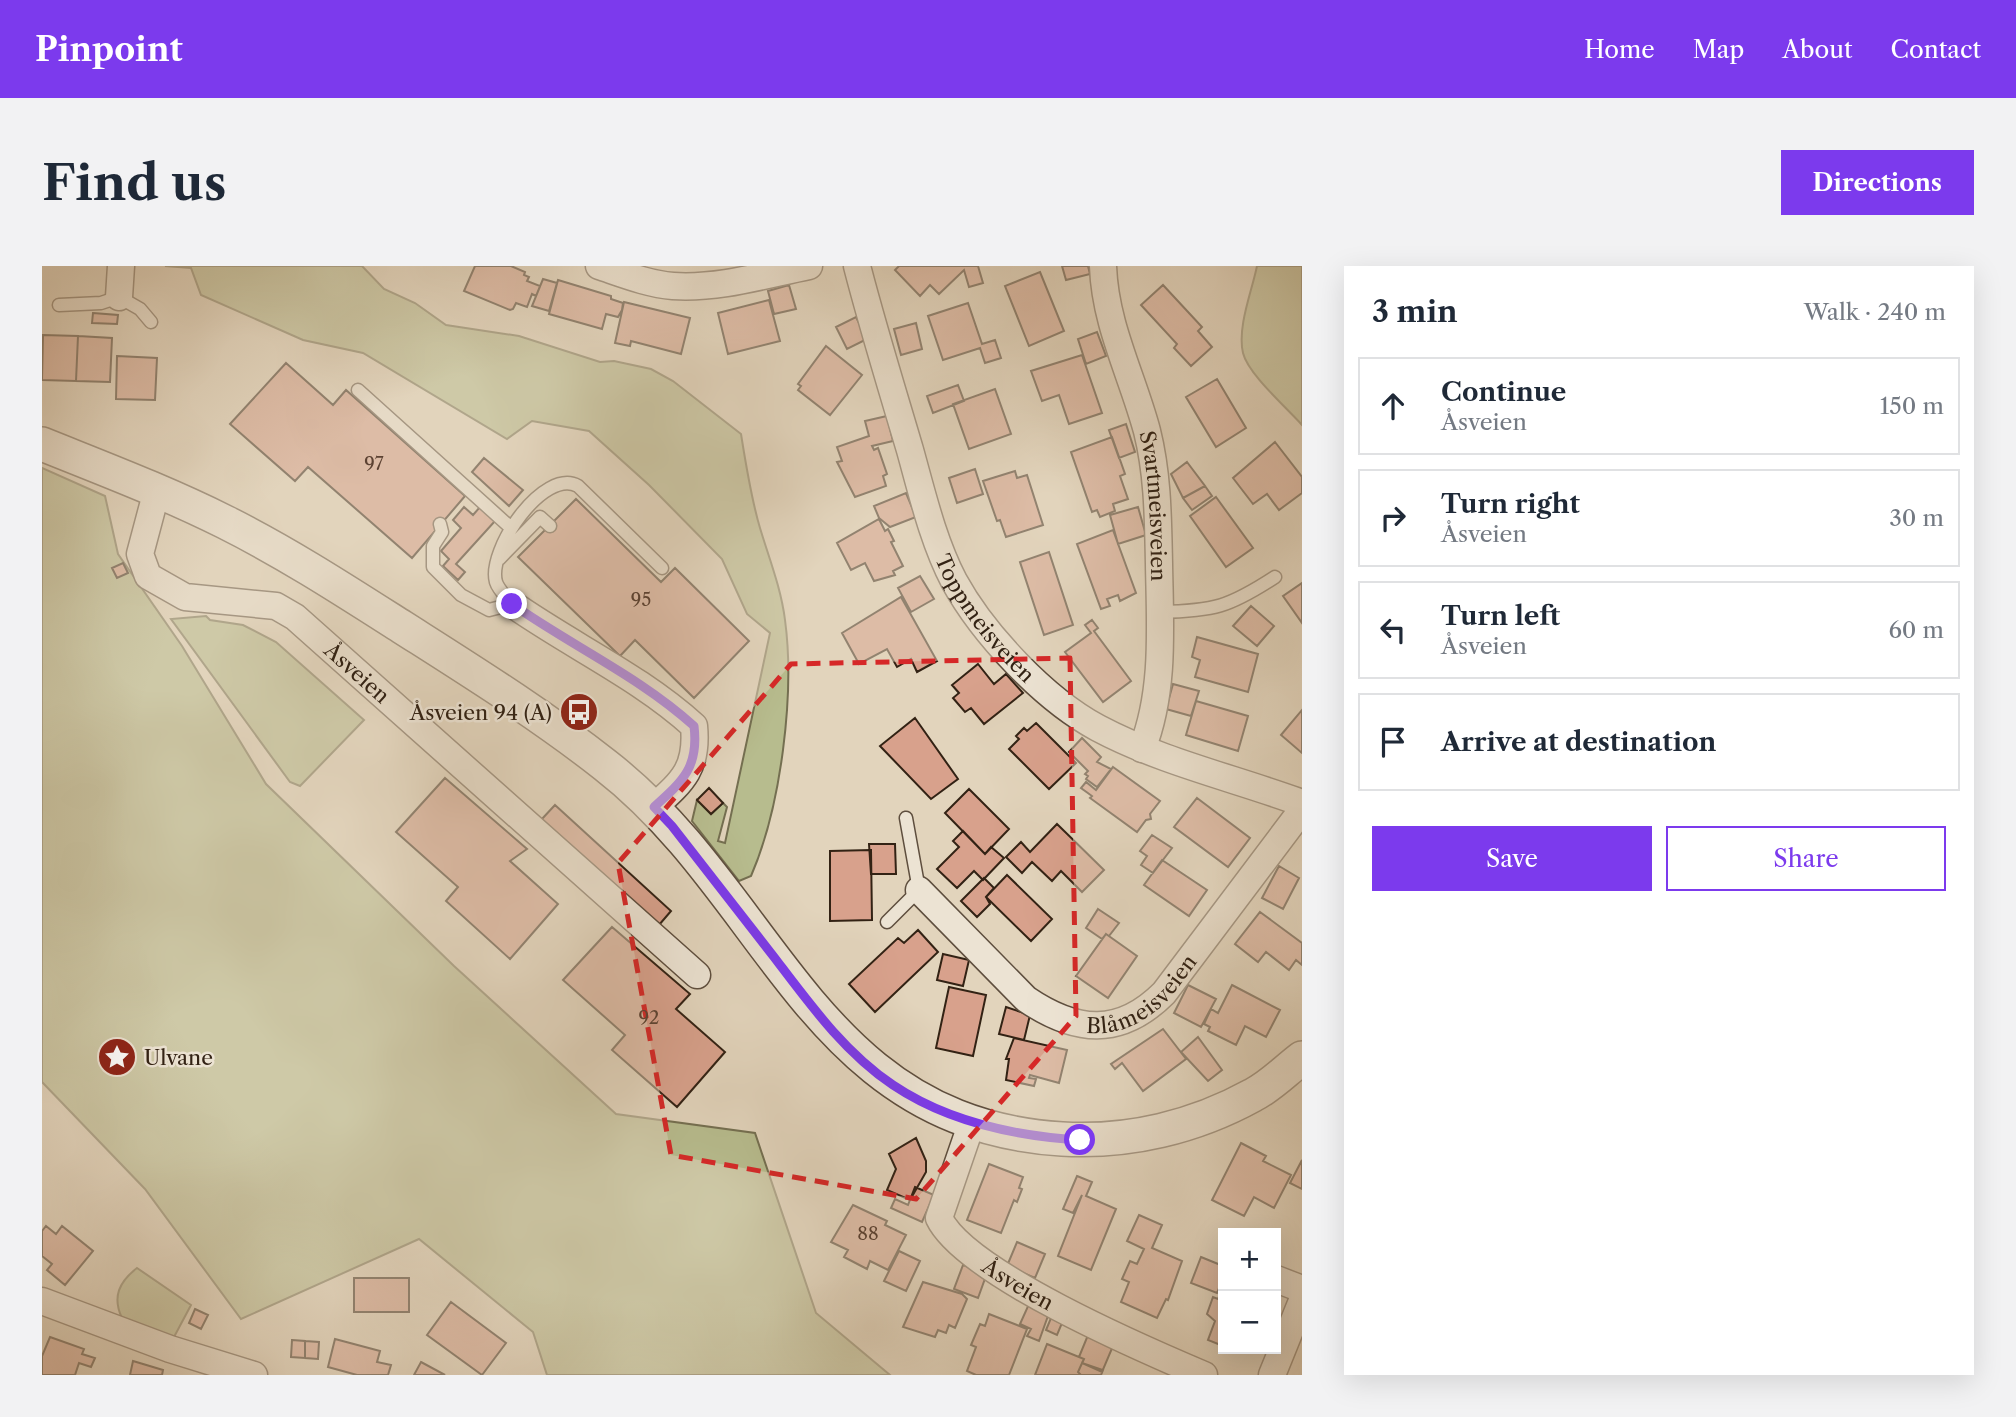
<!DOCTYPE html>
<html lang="en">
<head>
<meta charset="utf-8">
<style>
  :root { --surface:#fff; --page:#f2f2f3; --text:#1f2937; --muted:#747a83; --line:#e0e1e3; --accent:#7c3aed }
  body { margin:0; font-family:"Libre Caslon Text",serif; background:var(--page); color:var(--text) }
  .controls { position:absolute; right:21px; bottom:21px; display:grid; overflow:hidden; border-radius:0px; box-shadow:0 7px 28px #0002 }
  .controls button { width:63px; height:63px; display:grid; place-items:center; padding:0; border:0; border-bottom:2px solid var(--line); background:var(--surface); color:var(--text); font:35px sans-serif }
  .stop { position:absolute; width:21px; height:21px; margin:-16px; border:5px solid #7c3aed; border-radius:50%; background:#fff }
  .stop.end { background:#7c3aed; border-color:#fff; box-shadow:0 2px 7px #0008 }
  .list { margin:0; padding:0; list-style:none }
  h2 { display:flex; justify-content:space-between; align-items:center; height:91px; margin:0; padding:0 28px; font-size:30px }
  h2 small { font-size:23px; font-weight:400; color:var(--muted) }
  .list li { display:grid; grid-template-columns:46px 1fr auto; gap:21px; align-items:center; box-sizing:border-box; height:98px; margin:0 14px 14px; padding:0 14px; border:2px solid var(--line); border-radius:0px }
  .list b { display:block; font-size:26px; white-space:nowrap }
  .list p { margin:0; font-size:23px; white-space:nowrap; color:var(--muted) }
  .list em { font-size:23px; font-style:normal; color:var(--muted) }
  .actions { display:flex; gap:14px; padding:21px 28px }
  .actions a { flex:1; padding:16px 0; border:2px solid var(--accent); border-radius:0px; text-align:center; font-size:24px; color:var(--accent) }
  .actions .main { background:var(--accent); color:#fff }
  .icon { flex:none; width:38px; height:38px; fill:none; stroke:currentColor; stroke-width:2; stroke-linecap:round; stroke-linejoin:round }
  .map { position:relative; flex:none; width:1260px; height:1109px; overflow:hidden; border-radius:0px }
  header { display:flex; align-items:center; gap:42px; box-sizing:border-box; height:98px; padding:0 35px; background:var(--accent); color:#fff }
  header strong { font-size:33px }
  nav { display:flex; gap:38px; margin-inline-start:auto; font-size:24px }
  .intro { display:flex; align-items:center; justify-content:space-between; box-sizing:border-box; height:168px; padding:0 42px }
  h1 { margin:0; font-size:49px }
  .button { padding:18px 32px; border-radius:0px; background:var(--accent); color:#fff; font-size:24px; font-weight:700 }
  main { display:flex; gap:42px; padding:0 42px }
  aside { flex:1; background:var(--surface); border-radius:0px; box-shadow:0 7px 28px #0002 }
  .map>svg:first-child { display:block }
  .green { fill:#b7bc8e; stroke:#746f51; stroke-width:2 }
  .building { fill:#d8a18c; stroke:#322214; stroke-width:2 }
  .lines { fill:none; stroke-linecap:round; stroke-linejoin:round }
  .service-casing { stroke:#5e4e3e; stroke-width:15 }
  .minor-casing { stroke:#5e4e3e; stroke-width:29 }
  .tertiary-casing { stroke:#5e4e3e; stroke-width:36 }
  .service { stroke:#ece3d3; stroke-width:12 }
  .minor { stroke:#ece3d3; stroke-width:26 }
  .tertiary { stroke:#ece3d3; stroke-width:33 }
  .route { stroke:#7c3aed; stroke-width:9 }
  .marked { fill:none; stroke:#d62828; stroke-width:5; stroke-dasharray:14 9; stroke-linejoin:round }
  .labels { text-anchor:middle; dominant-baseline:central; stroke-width:5; stroke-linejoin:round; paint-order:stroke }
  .number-label { font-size:18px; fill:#5c4232 }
  .street-label { font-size:21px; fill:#322214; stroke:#ece3d3 }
  .poi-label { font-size:21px; fill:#322214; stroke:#ece3d3; text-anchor:end }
</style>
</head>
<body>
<header>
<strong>Pinpoint</strong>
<nav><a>Home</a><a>Map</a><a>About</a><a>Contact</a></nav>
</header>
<div class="intro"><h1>Find us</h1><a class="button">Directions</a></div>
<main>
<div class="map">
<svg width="1260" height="1109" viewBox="0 0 1260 1109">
  <rect width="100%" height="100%" fill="#e2d4bc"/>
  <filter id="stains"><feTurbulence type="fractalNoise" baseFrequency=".00286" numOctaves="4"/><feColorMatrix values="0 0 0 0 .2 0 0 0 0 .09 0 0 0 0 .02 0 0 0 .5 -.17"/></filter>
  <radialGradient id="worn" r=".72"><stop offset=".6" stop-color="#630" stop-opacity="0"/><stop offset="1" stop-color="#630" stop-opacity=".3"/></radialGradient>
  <path class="green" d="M 123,0 L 320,0 L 342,23 L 373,37 L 404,59 L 477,70 L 558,96 L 572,95 L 609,103 L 631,115 L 699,168 C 704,199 709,232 718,262 C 727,292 739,322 743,354 C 753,428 739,541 709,610 L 697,615 L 650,555 L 655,534 L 669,548 L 681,537 L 685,541 L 676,575 L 683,577 L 728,367 L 705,348 L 680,293 L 607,219 L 547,165 L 490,155 L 465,173 L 321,87 L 261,74 L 159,29 L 149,2 Z
    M 1215,0 L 1260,0 L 1260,159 C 1245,142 1206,108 1201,87 C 1195,61 1210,25 1215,0 Z
    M 0,202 L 63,230 L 76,288 L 140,380 L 224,518 L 412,700 L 574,848 L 713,867 L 774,1047 L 848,1109 L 505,1109 L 491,1066 L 377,973 L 199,1053 L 103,923 L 0,816 Z
    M 164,350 L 168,354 L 201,359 L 234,376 L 322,454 L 258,520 L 248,516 L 129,353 Z
    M 95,1002 L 149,1039 L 132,1071 L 80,1052 C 70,1031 77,1016 95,1002 Z"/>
  <path class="building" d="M 433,0 L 469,0 L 483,6 L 482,9 L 487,11 L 485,15 L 498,20 L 494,30 L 490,28 L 485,41 L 474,37 L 471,43 L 468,44 L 422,25 Z
    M 857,0 L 936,0 L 941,17 L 927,21 L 922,4 L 897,28 L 888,19 L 878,30 L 853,4 Z
    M 1020,0 L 1046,0 L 1048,8 L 1024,14 Z
    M 998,6 L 1022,65 L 987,80 L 963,20 Z
    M 501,13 L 515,17 L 507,45 L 490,40 Z
    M 516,14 L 569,30 L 569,33 L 581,37 L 580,44 L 576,51 L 564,48 L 560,63 L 507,48 Z
    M 747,19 L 754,43 L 732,48 L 726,25 Z
    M 1121,19 L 1160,61 L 1156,65 L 1170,81 L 1149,100 L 1132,82 L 1135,78 L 1099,39 Z
    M 727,34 L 738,75 L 686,88 L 676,47 Z
    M 582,36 L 648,52 L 639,88 L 589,75 L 588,80 L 573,77 Z
    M 926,37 L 940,78 L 953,74 L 959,92 L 943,97 L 938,82 L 901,94 L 886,50 Z
    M 51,47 L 76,49 L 75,58 L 50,57 Z
    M 814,51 L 825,73 L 805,83 L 794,61 Z
    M 874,57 L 880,83 L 859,89 L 852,63 Z
    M 1055,66 L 1064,90 L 1044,98 L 1036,73 Z
    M 1,69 L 36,70 L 34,115 L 0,114 Z
    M 36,70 L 70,72 L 68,116 L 34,115 Z
    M 784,80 L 820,109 L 788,149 L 756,124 L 759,120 L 756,118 Z
    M 1040,89 L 1060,147 L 1027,158 L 1017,129 L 1000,135 L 989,105 Z
    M 75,90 L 115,92 L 113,134 L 74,133 Z
    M 244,97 L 291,139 L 304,124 L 423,230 L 370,292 L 266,201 L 253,215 L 188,158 Z
    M 1175,113 L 1204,162 L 1174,181 L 1144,131 Z
    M 916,119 L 922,135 L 891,147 L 885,130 Z
    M 953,123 L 969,168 L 927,183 L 911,138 Z
    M 845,150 L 851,175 L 830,180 L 832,184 L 836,182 L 845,208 L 841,210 L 844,220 L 813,231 L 795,196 L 800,195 L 795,181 L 827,170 L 823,155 Z
    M 1084,158 L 1093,186 L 1077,192 L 1067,164 Z
    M 1070,171 L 1083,208 L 1078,210 L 1086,233 L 1071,238 L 1073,245 L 1058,251 L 1055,244 L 1050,246 L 1029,186 Z
    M 1233,176 L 1260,211 L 1260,227 L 1237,244 L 1225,228 L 1211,238 L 1191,212 Z
    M 442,192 L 481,224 L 467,240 L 430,206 Z
    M 1145,196 L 1163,220 L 1141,232 L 1129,208 Z
    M 933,203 L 941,228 L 915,237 L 907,212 Z
    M 973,205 L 975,212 L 985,209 L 1001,259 L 964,271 L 958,254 L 955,255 L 941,215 Z
    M 1163,220 L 1170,230 L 1150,244 L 1141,232 Z
    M 864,227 L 874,251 L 848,261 L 837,252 L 832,240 Z
    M 1174,231 L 1211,282 L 1184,301 L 1148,250 Z
    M 534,233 L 619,316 L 633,302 L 707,375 L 652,432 L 593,374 L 578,390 L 476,291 Z
    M 422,241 L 431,249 L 438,241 L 453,255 L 414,298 L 423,306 L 416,314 L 401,300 L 407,293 L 399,285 L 419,262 L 411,254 Z
    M 1096,241 L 1104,269 L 1076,278 L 1068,249 Z
    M 837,253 L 843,265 L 846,263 L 852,275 L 849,276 L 861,300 L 851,305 L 853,309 L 832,315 L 823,297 L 809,304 L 795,277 Z
    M 1071,264 L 1094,327 L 1078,335 L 1076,329 L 1065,333 L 1068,340 L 1059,343 L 1035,278 Z
    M 1007,286 L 1031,359 L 1002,369 L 978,296 Z
    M 81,297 L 86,307 L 75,312 L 70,302 Z
    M 878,310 L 892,333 L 869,346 L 856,322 Z
    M 1260,317 L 1260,357 L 1241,330 Z
    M 859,331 L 895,395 L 875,406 L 869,393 L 855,401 L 845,383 L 817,398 L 800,367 Z
    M 1209,340 L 1232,360 L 1215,380 L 1191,360 Z
    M 1050,354 L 1056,362 L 1052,365 L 1089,415 L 1061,436 L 1023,386 L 1049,367 L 1043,359 Z
    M 1155,371 L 1216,388 L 1206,426 L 1153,411 L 1158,394 L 1150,391 Z
    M 936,398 L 952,418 L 964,408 L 981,427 L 942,458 L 929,442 L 923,446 L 911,432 L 917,427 L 910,419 Z
    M 1131,418 L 1157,425 L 1149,450 L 1124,443 Z
    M 1154,435 L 1206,450 L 1196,485 L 1144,469 Z
    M 1260,444 L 1260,487 L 1239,469 Z
    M 873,452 L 916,513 L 889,533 L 838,480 Z
    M 994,457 L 1034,497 L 1007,523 L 967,483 L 977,473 L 974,470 L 982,462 L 985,465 Z
    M 1040,472 L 1059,491 L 1055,496 L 1069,503 L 1055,521 L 1044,513 L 1046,510 L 1043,508 L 1046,505 L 1027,486 Z
    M 1071,501 L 1118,535 L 1108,548 L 1109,553 L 1104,554 L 1095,566 L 1048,532 L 1050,530 L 1039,522 L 1044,516 L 1054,524 Z
    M 403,512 L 485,583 L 468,595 L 516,638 L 468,693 L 404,635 L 416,621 L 354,566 Z
    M 667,522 L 681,537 L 669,548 L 655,534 Z
    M 927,523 L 967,563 L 943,588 L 903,547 Z
    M 1155,532 L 1208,572 L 1186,601 L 1132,561 Z
    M 513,539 L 629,645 L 617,659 L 499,554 Z
    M 1015,558 L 1062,604 L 1040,626 L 1019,605 L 1010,615 L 990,596 L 980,607 L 964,591 L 979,576 L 988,586 Z
    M 921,565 L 943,588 L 949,581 L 962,592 L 941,614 L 932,605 L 915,622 L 895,603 L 917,581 L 911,575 Z
    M 1110,569 L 1130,582 L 1111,607 L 1099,599 L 1105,590 L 1098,585 Z
    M 827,578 L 853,578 L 854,608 L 829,608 Z
    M 829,584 L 830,654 L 788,655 L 788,585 Z
    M 1120,594 L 1165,624 L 1147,650 L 1102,619 Z
    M 1237,600 L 1257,612 L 1241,643 L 1220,632 Z
    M 965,609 L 1010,653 L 989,675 L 944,631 Z
    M 942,612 L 952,622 L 944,631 L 948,638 L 935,651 L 919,635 Z
    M 1056,643 L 1077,657 L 1067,670 L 1064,668 L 1060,673 L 1044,662 Z
    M 1218,646 L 1260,677 L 1260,699 L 1254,694 L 1247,704 L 1224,686 L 1216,696 L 1193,678 Z
    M 570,661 L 648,728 L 634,743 L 683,786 L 635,841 L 570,784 L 583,769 L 521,714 Z
    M 876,664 L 896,686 L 833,746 L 807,718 L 856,672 L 862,677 Z
    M 1064,668 L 1095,690 L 1066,732 L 1034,710 Z
    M 901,688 L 927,694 L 921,720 L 895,714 Z
    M 1146,719 L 1174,733 L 1159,761 L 1132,747 Z
    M 1190,719 L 1238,744 L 1224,771 L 1203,760 L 1194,779 L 1166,765 L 1168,761 L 1162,758 L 1169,743 L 1176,747 Z
    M 907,721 L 944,729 L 931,790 L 894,782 Z
    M 964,741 L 988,749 L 982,774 L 957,768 Z
    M 1121,763 L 1144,793 L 1101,825 L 1080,797 L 1073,803 L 1069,798 Z
    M 1156,771 L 1180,804 L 1166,815 L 1139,786 Z
    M 972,772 L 1025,784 L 1017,817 L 988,809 L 987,812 L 994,813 L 992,820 L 964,814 L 967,793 L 964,793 Z
    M 874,872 L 884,895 L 884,906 L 868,934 L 845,924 L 854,903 L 847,888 Z
    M 1199,877 L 1224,890 L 1221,895 L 1249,909 L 1232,942 L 1212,931 L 1202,950 L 1170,934 Z
    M 1260,894 L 1260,923 L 1248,917 Z
    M 947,898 L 981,911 L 977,922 L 980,923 L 975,936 L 972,934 L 959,967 L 925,954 Z
    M 1035,910 L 1050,916 L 1044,930 L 1074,943 L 1049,1004 L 1016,990 L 1040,929 L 1031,947 L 1021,943 Z
    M 873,921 L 892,929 L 880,956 L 849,942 L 853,933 L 866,939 Z
    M 811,939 L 845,955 L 843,959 L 864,969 L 846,1004 L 828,995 L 825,1003 L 802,991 L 806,984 L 789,976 Z
    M 1097,949 L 1120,959 L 1110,982 L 1140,995 L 1126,1034 L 1124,1033 L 1115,1052 L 1079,1036 L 1087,1016 L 1080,1013 L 1088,995 L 1095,998 L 1102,983 L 1085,975 Z
    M 4,960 L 14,968 L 20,960 L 51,985 L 23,1019 L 5,1004 L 10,998 L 0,990 L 0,965 Z
    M 975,976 L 1003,988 L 993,1012 L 965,1000 Z
    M 857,985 L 878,995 L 864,1025 L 842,1015 Z
    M 1159,991 L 1181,1000 L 1181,1012 L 1175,1027 L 1149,1017 Z
    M 921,999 L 945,1007 L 936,1032 L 912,1023 Z
    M 312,1012 L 367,1012 L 367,1046 L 312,1046 Z
    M 881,1016 L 920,1028 L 925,1033 L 913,1062 L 907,1059 L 904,1067 L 896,1064 L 893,1071 L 861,1061 Z
    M 1181,1020 L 1181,1080 L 1166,1074 L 1173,1055 L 1165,1048 L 1171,1031 L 1176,1033 Z
    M 409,1036 L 464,1077 L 440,1109 L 385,1069 Z
    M 987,1038 L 1007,1047 L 997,1075 L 985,1070 L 989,1063 L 978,1058 Z
    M 153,1043 L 166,1049 L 159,1063 L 147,1057 Z
    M 947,1048 L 985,1063 L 967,1109 L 934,1109 L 925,1105 L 934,1081 L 929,1079 L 938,1058 L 943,1060 Z
    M 1009,1052 L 1020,1057 L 1015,1069 L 1004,1064 Z
    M 1046,1069 L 1071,1080 L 1060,1106 L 1040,1097 L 1042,1093 L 1037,1091 Z
    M 8,1071 L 42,1083 L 40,1088 L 53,1092 L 49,1101 L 37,1097 L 33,1109 L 0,1109 L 0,1090 Z
    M 293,1073 L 338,1085 L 335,1096 L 349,1099 L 346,1109 L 315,1109 L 286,1101 Z
    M 250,1074 L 263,1075 L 263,1092 L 249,1091 Z
    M 263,1075 L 277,1076 L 276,1093 L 263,1092 Z
    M 1005,1078 L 1042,1093 L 1036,1106 L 1039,1109 L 993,1109 Z
    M 91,1095 L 121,1104 L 120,1109 L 88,1109 Z
    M 379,1096 L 403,1109 L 372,1109 Z
    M 1040,1097 L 1061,1104 L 1059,1109 L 1039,1109 L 1036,1106 Z"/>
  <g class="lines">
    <defs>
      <path id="service" d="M 17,39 L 59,37 L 77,31 L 98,43 L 109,56
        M 316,124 L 468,261
        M 398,258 L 400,266 L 391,280 L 391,301 L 419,329 L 447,344 L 470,338 C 465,332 456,323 454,316 C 445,284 502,201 536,220 L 620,302
        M 457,293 L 498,251 L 508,260
        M 1118,346 C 1172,345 1187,341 1233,311
        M 845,656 L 877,624 L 864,552"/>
      <g id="minor">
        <path d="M 557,0 C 581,8 606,18 631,20 C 677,23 722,9 767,0"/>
        <path id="s1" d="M 815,0 C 831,62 850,123 868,184 C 880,227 891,275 912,315 C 941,368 1002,433 1056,462 C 1120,496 1192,512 1260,537"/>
        <path id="s2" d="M 1061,0 C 1063,59 1090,109 1105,165 C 1116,209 1116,253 1117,298 C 1118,360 1123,425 1100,483"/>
        <path d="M 77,31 L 79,0"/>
        <path id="s3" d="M 115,224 L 98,288 L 106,310 L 143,331 L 234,340 L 253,351 L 655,709"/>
        <path d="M 470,338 C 530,380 598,411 652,460 C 656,502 641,515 612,541"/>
        <path id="s4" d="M 877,624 L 984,733 C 1034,767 1078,771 1122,727 L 1260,544"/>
        <path id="s5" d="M 930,856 L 897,952 C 923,1007 1103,1084 1162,1109"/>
        <path d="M 1234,1013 L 1260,1023"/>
        <path d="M 0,1035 L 128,1083 L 212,1109"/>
        <path d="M 1230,1109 L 1260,1035"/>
      </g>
      <path id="tertiary" d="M 0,178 C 62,203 123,226 183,256 C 245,287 302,324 360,361 C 429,405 498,448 563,499 C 731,629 771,858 1020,873 C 1087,877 1153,861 1211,829 C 1229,820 1244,804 1260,792"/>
    </defs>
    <use href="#service" class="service-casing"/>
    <use href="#minor" class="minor-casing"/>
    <use href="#tertiary" class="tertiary-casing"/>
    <use href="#service" class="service"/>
    <use href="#minor" class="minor"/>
    <use href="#tertiary" class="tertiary"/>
  </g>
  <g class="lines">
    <path class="route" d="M 470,338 C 530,380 598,411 652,460 C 657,501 641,515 612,541 L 630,560 C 664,604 698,647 732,691 C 767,737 802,786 851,819 C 906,856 973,870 1038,874"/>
  </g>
  <path d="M0 0H1260V1109H0ZM 1028,392 L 1034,750 L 874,933 L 629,889 L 576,597 L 749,398 Z" fill="#e2d4bc" fill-opacity=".55" fill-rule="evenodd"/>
  <path class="marked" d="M 1028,392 L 1034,750 L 874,933 L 629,889 L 576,597 L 749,398 Z"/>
  <defs>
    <symbol id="bus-disc" viewBox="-11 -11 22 22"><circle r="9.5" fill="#8f2418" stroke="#ece3d3"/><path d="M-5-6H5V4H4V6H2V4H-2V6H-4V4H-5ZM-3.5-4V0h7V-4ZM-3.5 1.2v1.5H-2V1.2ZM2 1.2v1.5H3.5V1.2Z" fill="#fff"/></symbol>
    <symbol id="sight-disc" viewBox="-11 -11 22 22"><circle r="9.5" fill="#8f2418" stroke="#ece3d3"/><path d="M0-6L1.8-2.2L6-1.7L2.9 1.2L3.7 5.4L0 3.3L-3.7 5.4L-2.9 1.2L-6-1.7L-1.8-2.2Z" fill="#fff"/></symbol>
  </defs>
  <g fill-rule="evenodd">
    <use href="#bus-disc" x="515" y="424" width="44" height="44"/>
    <use href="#sight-disc" x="53" y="769" width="44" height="44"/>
  </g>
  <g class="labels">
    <g class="number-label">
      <text x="332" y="198">97</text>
      <text x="599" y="334">95</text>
      <text x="607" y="752">92</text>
      <text x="826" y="968">88</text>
    </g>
    <g class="street-label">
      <text stroke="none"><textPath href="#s2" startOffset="247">Svartmeisveien</textPath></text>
      <text stroke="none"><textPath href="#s1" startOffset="378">Toppmeisveien</textPath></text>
      <text stroke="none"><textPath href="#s3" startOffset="329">Åsveien</textPath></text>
      <text stroke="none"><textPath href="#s4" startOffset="285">Blåmeisveien</textPath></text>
      <text stroke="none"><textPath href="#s5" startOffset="206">Åsveien</textPath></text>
    </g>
    <g class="poi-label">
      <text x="510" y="446">Åsveien 94 (A)</text>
      <text x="102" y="791" text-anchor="start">Ulvane</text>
    </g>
  </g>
  <rect width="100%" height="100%" filter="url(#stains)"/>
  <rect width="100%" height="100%" fill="url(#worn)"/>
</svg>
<div class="controls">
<button>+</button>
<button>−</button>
</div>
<div class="stop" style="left:1038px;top:874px"></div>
<div class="stop end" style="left:470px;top:338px"></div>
</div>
<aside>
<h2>3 min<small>Walk · 240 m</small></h2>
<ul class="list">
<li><svg class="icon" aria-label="ahead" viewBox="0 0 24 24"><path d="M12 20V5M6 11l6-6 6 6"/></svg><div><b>Continue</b><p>Åsveien</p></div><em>150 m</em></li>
<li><svg class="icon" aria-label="right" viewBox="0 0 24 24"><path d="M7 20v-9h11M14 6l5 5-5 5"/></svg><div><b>Turn right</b><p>Åsveien</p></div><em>30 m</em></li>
<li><svg class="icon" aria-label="left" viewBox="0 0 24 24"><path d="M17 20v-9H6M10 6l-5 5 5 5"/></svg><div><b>Turn left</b><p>Åsveien</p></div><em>60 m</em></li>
<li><svg class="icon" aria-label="arrive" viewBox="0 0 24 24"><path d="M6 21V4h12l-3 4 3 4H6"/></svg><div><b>Arrive at destination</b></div></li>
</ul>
<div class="actions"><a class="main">Save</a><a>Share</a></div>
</aside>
</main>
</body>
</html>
